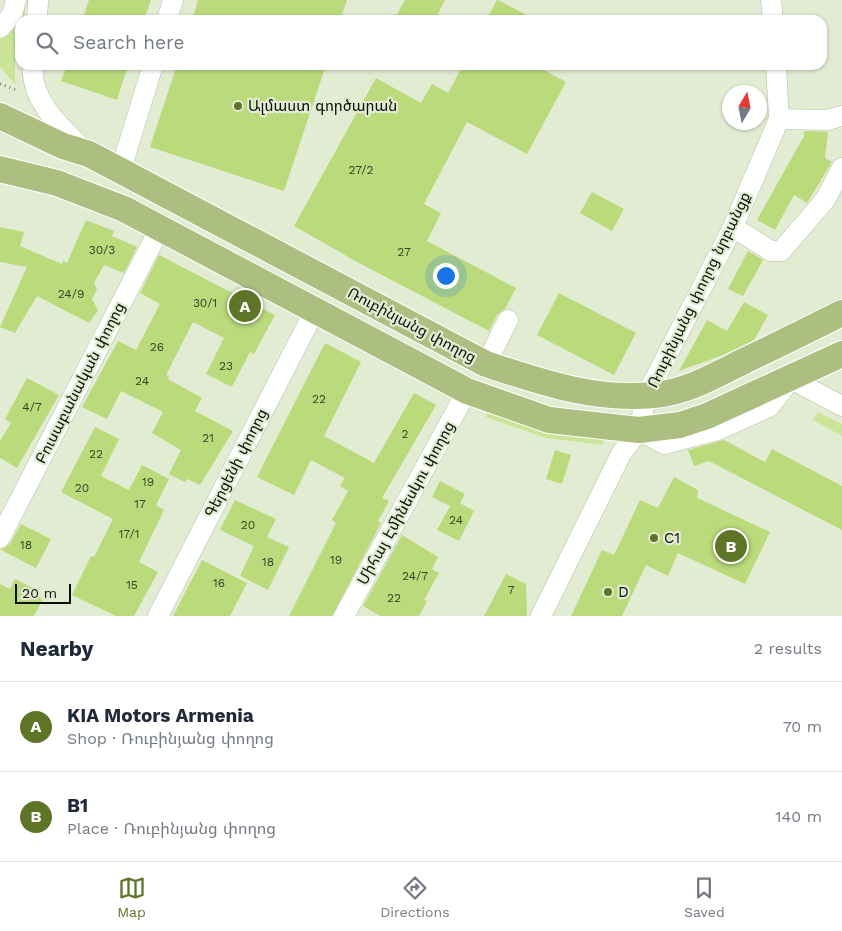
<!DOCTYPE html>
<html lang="en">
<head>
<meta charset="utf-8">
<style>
  :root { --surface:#fff; --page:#f6f6f7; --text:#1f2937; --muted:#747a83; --line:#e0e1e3; --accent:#5e7527 }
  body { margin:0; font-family:"Work Sans","Noto Sans Armenian",sans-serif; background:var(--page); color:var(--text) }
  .compass { position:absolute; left:722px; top:85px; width:45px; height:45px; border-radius:50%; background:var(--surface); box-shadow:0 1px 4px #0004; rotate:10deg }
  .scale { position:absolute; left:15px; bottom:12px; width:56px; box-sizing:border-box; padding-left:5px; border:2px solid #0c0f07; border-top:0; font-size:14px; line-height:18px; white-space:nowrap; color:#0c0f07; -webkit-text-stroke:4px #e2ecd3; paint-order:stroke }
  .you { position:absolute; left:445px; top:275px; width:18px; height:18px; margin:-12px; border:4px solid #fff; border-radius:50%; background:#1a73e8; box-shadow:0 0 0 8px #1a73e833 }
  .badge { display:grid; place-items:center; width:32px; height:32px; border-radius:50%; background:var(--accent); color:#fff; font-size:16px; font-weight:700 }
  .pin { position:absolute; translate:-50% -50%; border:2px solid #fff; box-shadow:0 1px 5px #0006 }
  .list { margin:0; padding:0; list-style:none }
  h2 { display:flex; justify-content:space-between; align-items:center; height:65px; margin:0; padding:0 20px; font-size:21px }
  h2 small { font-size:16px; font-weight:400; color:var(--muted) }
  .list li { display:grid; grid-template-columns:32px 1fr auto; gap:15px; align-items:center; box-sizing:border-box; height:90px; padding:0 20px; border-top:1px solid var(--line) }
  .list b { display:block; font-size:19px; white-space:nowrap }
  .list p { margin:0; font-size:16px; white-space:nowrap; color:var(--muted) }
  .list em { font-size:16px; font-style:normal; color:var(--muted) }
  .icon { flex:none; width:28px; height:28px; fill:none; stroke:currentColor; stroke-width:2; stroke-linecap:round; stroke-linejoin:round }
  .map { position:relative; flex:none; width:842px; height:616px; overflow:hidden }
  .search { position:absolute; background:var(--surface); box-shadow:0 1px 4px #0004; left:15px; right:15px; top:15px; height:55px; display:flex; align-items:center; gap:12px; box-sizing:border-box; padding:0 18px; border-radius:15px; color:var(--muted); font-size:19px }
  .sheet { height:245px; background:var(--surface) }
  nav { display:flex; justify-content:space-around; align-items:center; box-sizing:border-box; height:70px; border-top:1px solid var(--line); background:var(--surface); font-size:14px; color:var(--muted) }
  nav a { display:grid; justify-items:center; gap:2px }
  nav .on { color:var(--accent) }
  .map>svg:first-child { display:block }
  .green { fill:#cae597 }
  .building { fill:#bbda7c }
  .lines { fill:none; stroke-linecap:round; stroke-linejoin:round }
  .minor-casing { stroke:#b5bea6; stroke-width:21 }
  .major-casing { stroke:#fff; stroke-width:28 }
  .path { stroke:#777e6d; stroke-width:3; stroke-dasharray:1 4; stroke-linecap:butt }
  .minor { stroke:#fff; stroke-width:20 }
  .major { stroke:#adbf80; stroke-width:26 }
  .poi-dot { fill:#5e7527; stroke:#e2ecd3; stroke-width:2 }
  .labels { text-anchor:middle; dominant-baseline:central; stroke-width:4.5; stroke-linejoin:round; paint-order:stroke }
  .number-label { font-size:12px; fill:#384224 }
  .poi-label { font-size:15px; fill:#0c0f07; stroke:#e2ecd3; text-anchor:start }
  .street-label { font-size:15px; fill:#0c0f07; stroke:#e2ecd3 }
</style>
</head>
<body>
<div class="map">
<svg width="842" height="616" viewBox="0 0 842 616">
  <rect width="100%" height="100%" fill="#e2ecd3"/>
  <path class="green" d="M 22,0 L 26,0 L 24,20 L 20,20 L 15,60 L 15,84 L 0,67 L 0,35 Z
    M 489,407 L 604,434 L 603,445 L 546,438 L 486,417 Z
    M 818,412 L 842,424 L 842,436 L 813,420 Z"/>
  <path class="building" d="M 89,0 L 151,0 L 144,20 L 82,20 Z
    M 198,0 L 347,0 L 340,20 L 192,20 Z
    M 405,0 L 445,0 L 435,20 L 394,20 Z
    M 497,0 L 498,0 L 536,20 L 486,20 Z
    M 67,65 L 128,65 L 117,100 L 61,81 Z
    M 177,65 L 326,65 L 284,191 L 150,147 Z
    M 463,65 L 535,65 L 566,82 L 527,154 L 467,122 L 424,204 L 441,213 L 427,241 L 516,288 L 505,309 L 497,315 L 489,331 L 357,262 L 294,226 L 376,78 L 421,103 L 432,84 L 448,93 Z
    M 804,131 L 828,132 L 825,158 L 832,162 L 807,203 L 794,195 L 775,230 L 757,220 L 804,136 Z
    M 592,192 L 624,209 L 612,231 L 580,213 Z
    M 86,220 L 114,231 L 112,236 L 137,247 L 124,273 L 104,265 L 94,283 L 97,289 L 92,299 L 98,310 L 89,323 L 37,296 L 15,333 L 0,327 L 27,267 L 0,262 L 0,227 L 24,232 L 20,246 L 62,264 L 63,261 L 67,263 Z
    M 748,251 L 763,260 L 743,296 L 728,289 Z
    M 159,255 L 275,315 L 254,354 L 250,352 L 232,387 L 206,374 L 224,338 L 193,322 L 166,375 L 169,376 L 168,379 L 202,398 L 195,411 L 233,431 L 200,485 L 187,479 L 185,482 L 169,474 L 181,450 L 152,433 L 163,412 L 121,391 L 107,419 L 82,407 L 118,341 L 136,350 L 160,304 L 140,293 Z
    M 559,293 L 636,333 L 614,375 L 537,335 Z
    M 744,302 L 768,315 L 754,340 L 723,355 L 679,371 L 707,320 L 727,331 Z
    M 325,343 L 361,362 L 324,436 L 374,463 L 414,393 L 436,405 L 382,498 L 389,501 L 378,521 L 381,523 L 332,616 L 289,616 L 336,523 L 332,520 L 348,491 L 340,486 L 345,478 L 311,460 L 294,495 L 257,477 Z
    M 27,378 L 59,395 L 17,468 L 0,458 L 0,441 L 11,423 L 5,419 Z
    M 95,427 L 119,439 L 101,476 L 129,490 L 142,465 L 169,479 L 156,505 L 164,510 L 139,562 L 158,572 L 134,616 L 116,616 L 72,595 L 91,556 L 94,557 L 113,519 L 61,492 Z
    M 724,440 L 765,462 L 772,449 L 842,486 L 842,530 L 709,461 L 694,466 L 688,450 Z
    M 555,450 L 571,455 L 562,484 L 546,479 Z
    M 674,477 L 698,490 L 697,498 L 770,532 L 745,584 L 678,553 L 668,576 L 646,565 L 622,616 L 571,616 L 602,550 L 614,555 L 640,500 L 658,508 Z
    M 440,481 L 465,494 L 460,503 L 474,511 L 459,541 L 437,530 L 450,506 L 432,497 Z
    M 235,500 L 276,519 L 267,537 L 289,547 L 268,590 L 240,576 L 254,546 L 220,530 Z
    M 21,524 L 51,539 L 36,568 L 1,550 L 10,544 Z
    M 402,535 L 438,557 L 432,569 L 439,573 L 424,600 L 427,601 L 419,616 L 380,616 L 363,606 Z
    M 202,560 L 247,583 L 230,616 L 173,616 Z
    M 506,574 L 526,584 L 527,616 L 484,616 Z
    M 15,579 L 37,590 L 42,601 L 34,616 L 0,616 L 0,584 L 10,589 Z"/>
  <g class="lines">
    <defs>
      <path id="minor" d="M 771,0 L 773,20
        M 37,20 L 38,0
        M 167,20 L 173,0
        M 0,28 L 12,15 L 16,0
        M 33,65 C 29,101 64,130 87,153
        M 779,119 L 827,120 L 842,116
        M 120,172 L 153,65
        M 733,227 L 771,251 L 781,251 L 825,200 L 842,168
        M 486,364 L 508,320
        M 639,430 L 664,444 L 718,430 L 769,407 L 791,379 L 842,406
        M 0,538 L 160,228
        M 158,616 L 315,310
        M 344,616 L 467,391
        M 541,616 L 621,454 L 639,430 L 646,396 L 733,227 L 779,119 L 776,65"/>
      <path id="major" d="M 0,116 L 63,146 L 89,154 L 486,364 C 541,382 595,401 654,395 C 687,392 716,375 746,360 C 778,345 810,329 842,313
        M 0,169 L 57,183 L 124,209 L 467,391 L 549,420 L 639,430 L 680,425 L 707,416 L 842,354"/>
    </defs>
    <use href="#minor" class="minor-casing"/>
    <use href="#major" class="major-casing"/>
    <path class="path" d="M 0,84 L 17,90"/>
    <use href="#minor" class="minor"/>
    <use href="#major" class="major"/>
  </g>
  <g class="poi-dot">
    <circle cx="238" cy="106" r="5"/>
    <circle cx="654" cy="538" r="5"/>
    <circle cx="608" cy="592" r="5"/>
  </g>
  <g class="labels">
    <g class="number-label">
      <text x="361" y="170">27/2</text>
      <text x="102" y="250">30/3</text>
      <text x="404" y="252">27</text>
      <text x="71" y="294">24/9</text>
      <text x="205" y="303">30/1</text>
      <text x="157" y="347">26</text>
      <text x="226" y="366">23</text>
      <text x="142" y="381">24</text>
      <text x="319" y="399">22</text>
      <text x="32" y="407">4/7</text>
      <text x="405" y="434">2</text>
      <text x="208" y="438">21</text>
      <text x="96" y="454">22</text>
      <text x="148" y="482">19</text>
      <text x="82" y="488">20</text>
      <text x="140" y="504">17</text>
      <text x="456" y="520">24</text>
      <text x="248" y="525">20</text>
      <text x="129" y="534">17/1</text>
      <text x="26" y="545">18</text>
      <text x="336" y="560">19</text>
      <text x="268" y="562">18</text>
      <text x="415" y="576">24/7</text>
      <text x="219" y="583">16</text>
      <text x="132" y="585">15</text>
      <text x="511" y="590">7</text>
      <text x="394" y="598">22</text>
    </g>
    <g class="poi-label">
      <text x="248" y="106">Ալմաստ գործարան</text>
      <text x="664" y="538">C1</text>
      <text x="618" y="592">D</text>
    </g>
    <g class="street-label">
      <text transform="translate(699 290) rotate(-64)">Ռուբինյանց փողոց նրբանցք</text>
      <text transform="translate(412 325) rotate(28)">Ռուբինյանց փողոց</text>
      <text transform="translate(80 383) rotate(-63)">Բուսաբանական փողոց</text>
      <text transform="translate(236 463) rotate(-63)">Գերցենի փողոց</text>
      <text transform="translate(406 503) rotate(-61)">Միհայ Էմինեսկու փողոց</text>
    </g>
  </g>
</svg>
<svg class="compass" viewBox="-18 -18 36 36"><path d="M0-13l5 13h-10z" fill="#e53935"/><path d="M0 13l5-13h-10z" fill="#747a83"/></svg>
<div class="scale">20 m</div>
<div class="you"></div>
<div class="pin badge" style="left:245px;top:306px">A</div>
<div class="pin badge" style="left:731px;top:546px">B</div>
<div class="search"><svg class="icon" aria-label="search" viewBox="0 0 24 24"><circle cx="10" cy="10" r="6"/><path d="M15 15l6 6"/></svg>Search here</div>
</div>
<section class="sheet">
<h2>Nearby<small>2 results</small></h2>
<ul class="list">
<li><span class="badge">A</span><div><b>KIA Motors Armenia</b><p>Shop · Ռուբինյանց փողոց</p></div><em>70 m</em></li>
<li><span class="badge">B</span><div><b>B1</b><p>Place · Ռուբինյանց փողոց</p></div><em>140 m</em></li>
</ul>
</section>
<nav>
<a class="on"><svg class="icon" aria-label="map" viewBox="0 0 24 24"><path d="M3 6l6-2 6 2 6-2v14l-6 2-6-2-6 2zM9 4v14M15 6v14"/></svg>Map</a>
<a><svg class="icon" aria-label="directions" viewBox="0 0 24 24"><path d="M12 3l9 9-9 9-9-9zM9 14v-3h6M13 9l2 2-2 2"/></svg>Directions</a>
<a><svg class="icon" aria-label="saved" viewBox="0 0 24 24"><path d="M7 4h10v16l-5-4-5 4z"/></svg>Saved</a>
</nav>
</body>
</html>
